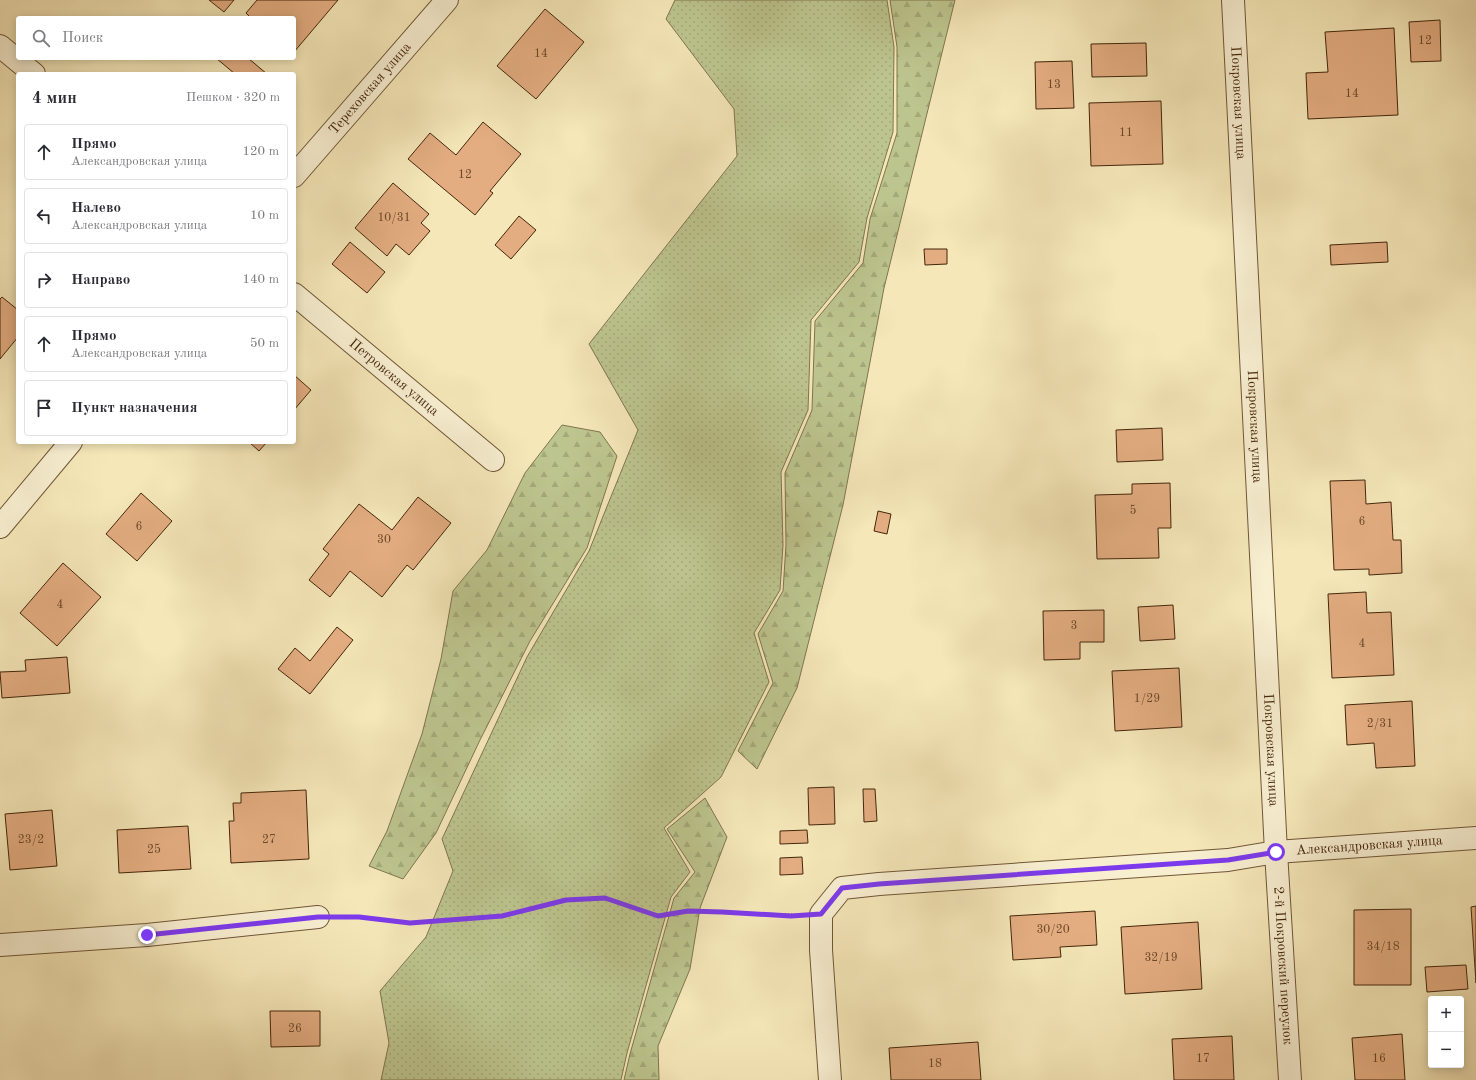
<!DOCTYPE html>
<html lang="ru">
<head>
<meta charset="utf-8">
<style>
  :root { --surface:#fff; --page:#f7f7f7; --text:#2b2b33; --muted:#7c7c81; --line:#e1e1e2 }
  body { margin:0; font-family:"Old Standard TT",serif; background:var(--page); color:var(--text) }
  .controls { position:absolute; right:12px; bottom:12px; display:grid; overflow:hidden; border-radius:4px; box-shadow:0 2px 10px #0003 }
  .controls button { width:36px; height:36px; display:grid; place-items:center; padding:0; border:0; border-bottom:1px solid var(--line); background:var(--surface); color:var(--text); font:20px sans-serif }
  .stop { position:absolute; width:12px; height:12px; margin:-9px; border:3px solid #7c3aed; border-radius:50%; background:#fff }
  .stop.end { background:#7c3aed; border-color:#fff; box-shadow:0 1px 4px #0008 }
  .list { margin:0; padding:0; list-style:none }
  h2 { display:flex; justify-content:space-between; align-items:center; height:52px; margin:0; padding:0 16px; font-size:17px }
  h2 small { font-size:13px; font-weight:400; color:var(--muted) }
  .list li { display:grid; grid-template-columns:26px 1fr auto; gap:12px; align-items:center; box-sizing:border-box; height:56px; margin:0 8px 8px; padding:0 8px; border:1px solid var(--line); border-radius:4px }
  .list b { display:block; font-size:15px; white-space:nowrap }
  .list p { margin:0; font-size:13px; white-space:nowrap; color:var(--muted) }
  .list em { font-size:13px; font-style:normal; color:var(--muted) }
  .icon { flex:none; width:22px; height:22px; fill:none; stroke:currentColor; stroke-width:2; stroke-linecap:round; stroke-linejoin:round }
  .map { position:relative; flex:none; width:1476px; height:1080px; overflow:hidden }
  .search { position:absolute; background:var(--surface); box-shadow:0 2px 10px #0003; left:16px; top:16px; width:280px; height:44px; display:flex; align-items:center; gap:10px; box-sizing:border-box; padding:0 14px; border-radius:4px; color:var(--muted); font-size:15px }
  .panel { position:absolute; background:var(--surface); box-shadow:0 2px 10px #0003; left:16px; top:72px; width:280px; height:372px; border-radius:4px }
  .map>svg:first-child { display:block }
  .grass { fill:url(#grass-dots); stroke:#80764c }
  .forest { fill:url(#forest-firs); stroke:#80764c }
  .building { fill:#e3ad81; stroke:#44260a }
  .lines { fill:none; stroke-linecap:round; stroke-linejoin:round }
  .minor-casing { stroke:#705636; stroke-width:24 }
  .path { stroke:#44260a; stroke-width:2.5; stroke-dasharray:1 2; stroke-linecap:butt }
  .minor { stroke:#f8efd1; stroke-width:22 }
  .route { stroke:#7c3aed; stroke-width:5 }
  .labels { text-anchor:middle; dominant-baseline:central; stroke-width:3; stroke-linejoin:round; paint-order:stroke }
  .number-label { font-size:12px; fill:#6c4828 }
  .street-label { font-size:14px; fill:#44260a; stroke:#f8efd1 }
</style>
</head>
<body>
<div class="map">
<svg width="1476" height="1080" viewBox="0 0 1476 1080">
  <defs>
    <pattern id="grass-dots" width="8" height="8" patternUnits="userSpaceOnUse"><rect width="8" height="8" fill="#bdc58e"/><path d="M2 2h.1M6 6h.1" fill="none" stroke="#a4a979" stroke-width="1.8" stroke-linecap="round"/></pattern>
    <pattern id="forest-firs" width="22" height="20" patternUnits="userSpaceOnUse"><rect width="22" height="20" fill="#bdc58e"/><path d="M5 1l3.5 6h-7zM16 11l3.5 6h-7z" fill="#a4a979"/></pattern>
  </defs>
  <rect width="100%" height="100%" fill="#f5e7b8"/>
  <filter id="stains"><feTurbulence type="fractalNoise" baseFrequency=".005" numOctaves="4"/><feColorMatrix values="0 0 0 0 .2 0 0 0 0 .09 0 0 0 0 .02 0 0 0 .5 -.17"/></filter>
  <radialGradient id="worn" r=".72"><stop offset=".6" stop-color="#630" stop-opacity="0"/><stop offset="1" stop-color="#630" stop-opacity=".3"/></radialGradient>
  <path class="grass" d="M 675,0 L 887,0 L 894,47 L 893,132 L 867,218 L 859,262 L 811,320 L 808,410 L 781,472 L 783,545 L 780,590 L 754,633 L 769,682 L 721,777 L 664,828 L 690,872 L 671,897 L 627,1053 L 621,1080 L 381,1080 L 389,1043 L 380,991 L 426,937 L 453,871 L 442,839 L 527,657 L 589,551 L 638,430 L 589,344 L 737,156 L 734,109 L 666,19 Z"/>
  <path class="forest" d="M 890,0 L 955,0 L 884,288 L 843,505 L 797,688 L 757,769 L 738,751 L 773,683 L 758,634 L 783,591 L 786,545 L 785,473 L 812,410 L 815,321 L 863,263 L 870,219 L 897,133 L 897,47 Z
    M 562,425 L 600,432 L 617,456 L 587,548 L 530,641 L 480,740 L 436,833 L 403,879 L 369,866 L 387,831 L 422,734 L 441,659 L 453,591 L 487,550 L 525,473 Z
    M 705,798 L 727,837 L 700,908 L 690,969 L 658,1046 L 659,1080 L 624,1080 L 630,1054 L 674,898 L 695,872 L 667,829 Z"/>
  <path class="building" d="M 209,0 L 234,0 L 224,12 Z
    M 257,0 L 338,0 L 294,52 L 294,18 L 251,18 L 246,13 Z
    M 545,9 L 584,42 L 536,99 L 497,66 Z
    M 1440,20 L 1441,61 L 1411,62 L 1409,22 Z
    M 1394,28 L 1398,115 L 1308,119 L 1306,73 L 1328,72 L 1325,32 Z
    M 1146,43 L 1147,76 L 1092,77 L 1091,44 Z
    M 216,58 L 248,58 L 267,74 L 235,74 Z
    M 1072,61 L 1074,108 L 1036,109 L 1035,62 Z
    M 1161,101 L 1163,164 L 1091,166 L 1089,103 Z
    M 483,122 L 521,154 L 490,191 L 493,193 L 475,215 L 408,159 L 430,133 L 456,155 Z
    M 393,183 L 429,214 L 421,223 L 430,231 L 409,255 L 396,244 L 387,256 L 355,228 Z
    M 519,216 L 536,230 L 511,259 L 495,245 Z
    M 350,242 L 385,272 L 367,293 L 332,264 Z
    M 1387,242 L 1388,262 L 1331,265 L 1330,245 Z
    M 924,249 L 947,249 L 947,264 L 925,265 Z
    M 2,297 L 18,310 L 18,337 L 0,359 L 0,299 Z
    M 294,375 L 311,390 L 294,410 Z
    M 1162,428 L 1163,460 L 1117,462 L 1116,430 Z
    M 249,442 L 267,442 L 259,451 Z
    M 1365,480 L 1366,504 L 1391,502 L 1393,540 L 1401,540 L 1402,573 L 1369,575 L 1369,569 L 1334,570 L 1330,481 Z
    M 1170,483 L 1171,528 L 1158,528 L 1159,558 L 1097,559 L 1095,495 L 1132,494 L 1132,484 Z
    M 141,493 L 172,521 L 137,561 L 106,534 Z
    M 418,497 L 451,523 L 413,570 L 407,565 L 382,597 L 350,571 L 330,597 L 309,580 L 329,554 L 323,549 L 359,504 L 392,530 Z
    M 878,511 L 891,514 L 887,534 L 874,531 Z
    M 63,563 L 101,597 L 57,646 L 20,613 Z
    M 1366,592 L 1367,613 L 1391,612 L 1394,675 L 1332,678 L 1328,594 Z
    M 1173,605 L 1175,639 L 1140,641 L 1138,607 Z
    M 1104,610 L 1104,642 L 1080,642 L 1080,659 L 1044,660 L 1043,611 Z
    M 337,627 L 353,640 L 310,694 L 278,669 L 295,648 L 310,661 Z
    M 67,657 L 70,693 L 2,698 L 0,672 L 26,671 L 25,660 Z
    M 1179,668 L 1182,727 L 1115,731 L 1112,671 Z
    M 1412,701 L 1415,766 L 1376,768 L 1374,743 L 1347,745 L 1345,705 Z
    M 834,787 L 835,824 L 809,825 L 808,788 Z
    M 863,789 L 875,789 L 877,821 L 864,822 Z
    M 306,790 L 309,859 L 231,863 L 229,821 L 234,821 L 233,803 L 241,803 L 241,793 Z
    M 52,810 L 57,866 L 10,870 L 5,814 Z
    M 188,826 L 191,869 L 119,873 L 117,830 Z
    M 807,830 L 808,843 L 780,844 L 780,831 Z
    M 802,857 L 803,874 L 780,875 L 780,858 Z
    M 1476,906 L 1476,983 L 1471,907 Z
    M 1411,909 L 1411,985 L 1354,985 L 1354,910 Z
    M 1095,911 L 1097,945 L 1060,947 L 1061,957 L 1013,960 L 1010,916 Z
    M 1198,922 L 1202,989 L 1125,994 L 1121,927 Z
    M 1466,965 L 1468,989 L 1427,992 L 1425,967 Z
    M 270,1011 L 320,1011 L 320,1046 L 271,1047 Z
    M 1402,1034 L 1405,1080 L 1355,1080 L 1352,1038 Z
    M 1232,1036 L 1234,1080 L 1174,1080 L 1172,1039 Z
    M 978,1042 L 981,1080 L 891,1080 L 889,1048 Z"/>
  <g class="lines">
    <defs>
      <g id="minor">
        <path id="s1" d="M 1233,0 L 1276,852 L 1290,1080"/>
        <path d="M 0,46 L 34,74"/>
        <path id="s2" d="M 294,176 L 447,0"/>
        <path id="s3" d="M 294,294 L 493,460"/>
        <path d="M 0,527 L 71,442"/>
        <path d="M 0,945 L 147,935 L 318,917"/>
        <path id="s4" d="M 830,1080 L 821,950 L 821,914 L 842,888 L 879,884 L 1228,860 L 1276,852 L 1476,838"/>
      </g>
    </defs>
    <use href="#minor" class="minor-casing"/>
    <path class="path" d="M 341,917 L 359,917 L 410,923 L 502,916 L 566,900 L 605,898 L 658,916 L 688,911 L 797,915"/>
    <use href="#minor" class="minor"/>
  </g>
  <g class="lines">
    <path class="route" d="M 147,935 L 318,917 L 359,917 L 410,923 L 502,916 L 566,900 L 605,898 L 658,916 L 688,911 L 722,912 L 791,916 L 821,914 L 842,888 L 879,884 L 1228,860 L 1276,852"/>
  </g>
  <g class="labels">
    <g class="number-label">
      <text x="1425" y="41">12</text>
      <text x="541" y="54">14</text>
      <text x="1054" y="85">13</text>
      <text x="1352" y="94">14</text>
      <text x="1126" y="133">11</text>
      <text x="465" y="175">12</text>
      <text x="394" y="218">10/31</text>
      <text x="1133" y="511">5</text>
      <text x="1362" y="522">6</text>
      <text x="139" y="527">6</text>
      <text x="384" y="540">30</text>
      <text x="60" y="605">4</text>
      <text x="1074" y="626">3</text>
      <text x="1362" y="644">4</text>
      <text x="1147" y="699">1/29</text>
      <text x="1380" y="724">2/31</text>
      <text x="31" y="840">23/2</text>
      <text x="269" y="840">27</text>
      <text x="154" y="850">25</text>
      <text x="1053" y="930">30/20</text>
      <text x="1383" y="947">34/18</text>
      <text x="1161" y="958">32/19</text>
      <text x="295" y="1029">26</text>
      <text x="1203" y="1059">17</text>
      <text x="1379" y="1059">16</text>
      <text x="935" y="1064">18</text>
    </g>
    <g class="street-label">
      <text stroke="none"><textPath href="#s2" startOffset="116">Тереховская улица</textPath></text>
      <text stroke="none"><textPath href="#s1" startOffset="103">Покровская улица</textPath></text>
      <text stroke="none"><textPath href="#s3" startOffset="130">Петровская улица</textPath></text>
      <text stroke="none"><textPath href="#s1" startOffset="427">Покровская улица</textPath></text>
      <text stroke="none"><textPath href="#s1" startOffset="751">Покровская улица</textPath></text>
      <text stroke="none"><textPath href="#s4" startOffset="729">Александровская улица</textPath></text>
      <text stroke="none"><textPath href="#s1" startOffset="967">2-й Покровский переулок</textPath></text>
    </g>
  </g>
  <rect width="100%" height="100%" filter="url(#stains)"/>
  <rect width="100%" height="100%" fill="url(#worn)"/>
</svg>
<div class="controls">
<button>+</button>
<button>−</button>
</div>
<div class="stop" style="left:1276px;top:852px"></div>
<div class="stop end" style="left:147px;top:935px"></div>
<div class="search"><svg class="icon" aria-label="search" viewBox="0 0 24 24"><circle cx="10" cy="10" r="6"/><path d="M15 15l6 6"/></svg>Поиск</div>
<section class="panel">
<h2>4 мин<small>Пешком · 320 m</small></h2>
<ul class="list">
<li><svg class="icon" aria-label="ahead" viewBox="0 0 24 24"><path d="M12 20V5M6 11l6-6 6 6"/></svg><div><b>Прямо</b><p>Александровская улица</p></div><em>120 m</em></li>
<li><svg class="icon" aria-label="left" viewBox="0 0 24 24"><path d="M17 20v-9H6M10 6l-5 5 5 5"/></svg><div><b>Налево</b><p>Александровская улица</p></div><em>10 m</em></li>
<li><svg class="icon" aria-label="right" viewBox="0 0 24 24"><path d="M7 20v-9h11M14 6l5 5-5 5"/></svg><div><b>Направо</b></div><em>140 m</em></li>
<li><svg class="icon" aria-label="ahead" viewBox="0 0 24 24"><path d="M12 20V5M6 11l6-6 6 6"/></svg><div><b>Прямо</b><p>Александровская улица</p></div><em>50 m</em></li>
<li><svg class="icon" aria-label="arrive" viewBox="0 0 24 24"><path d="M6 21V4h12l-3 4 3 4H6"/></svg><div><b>Пункт назначения</b></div></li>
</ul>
</section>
</div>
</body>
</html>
